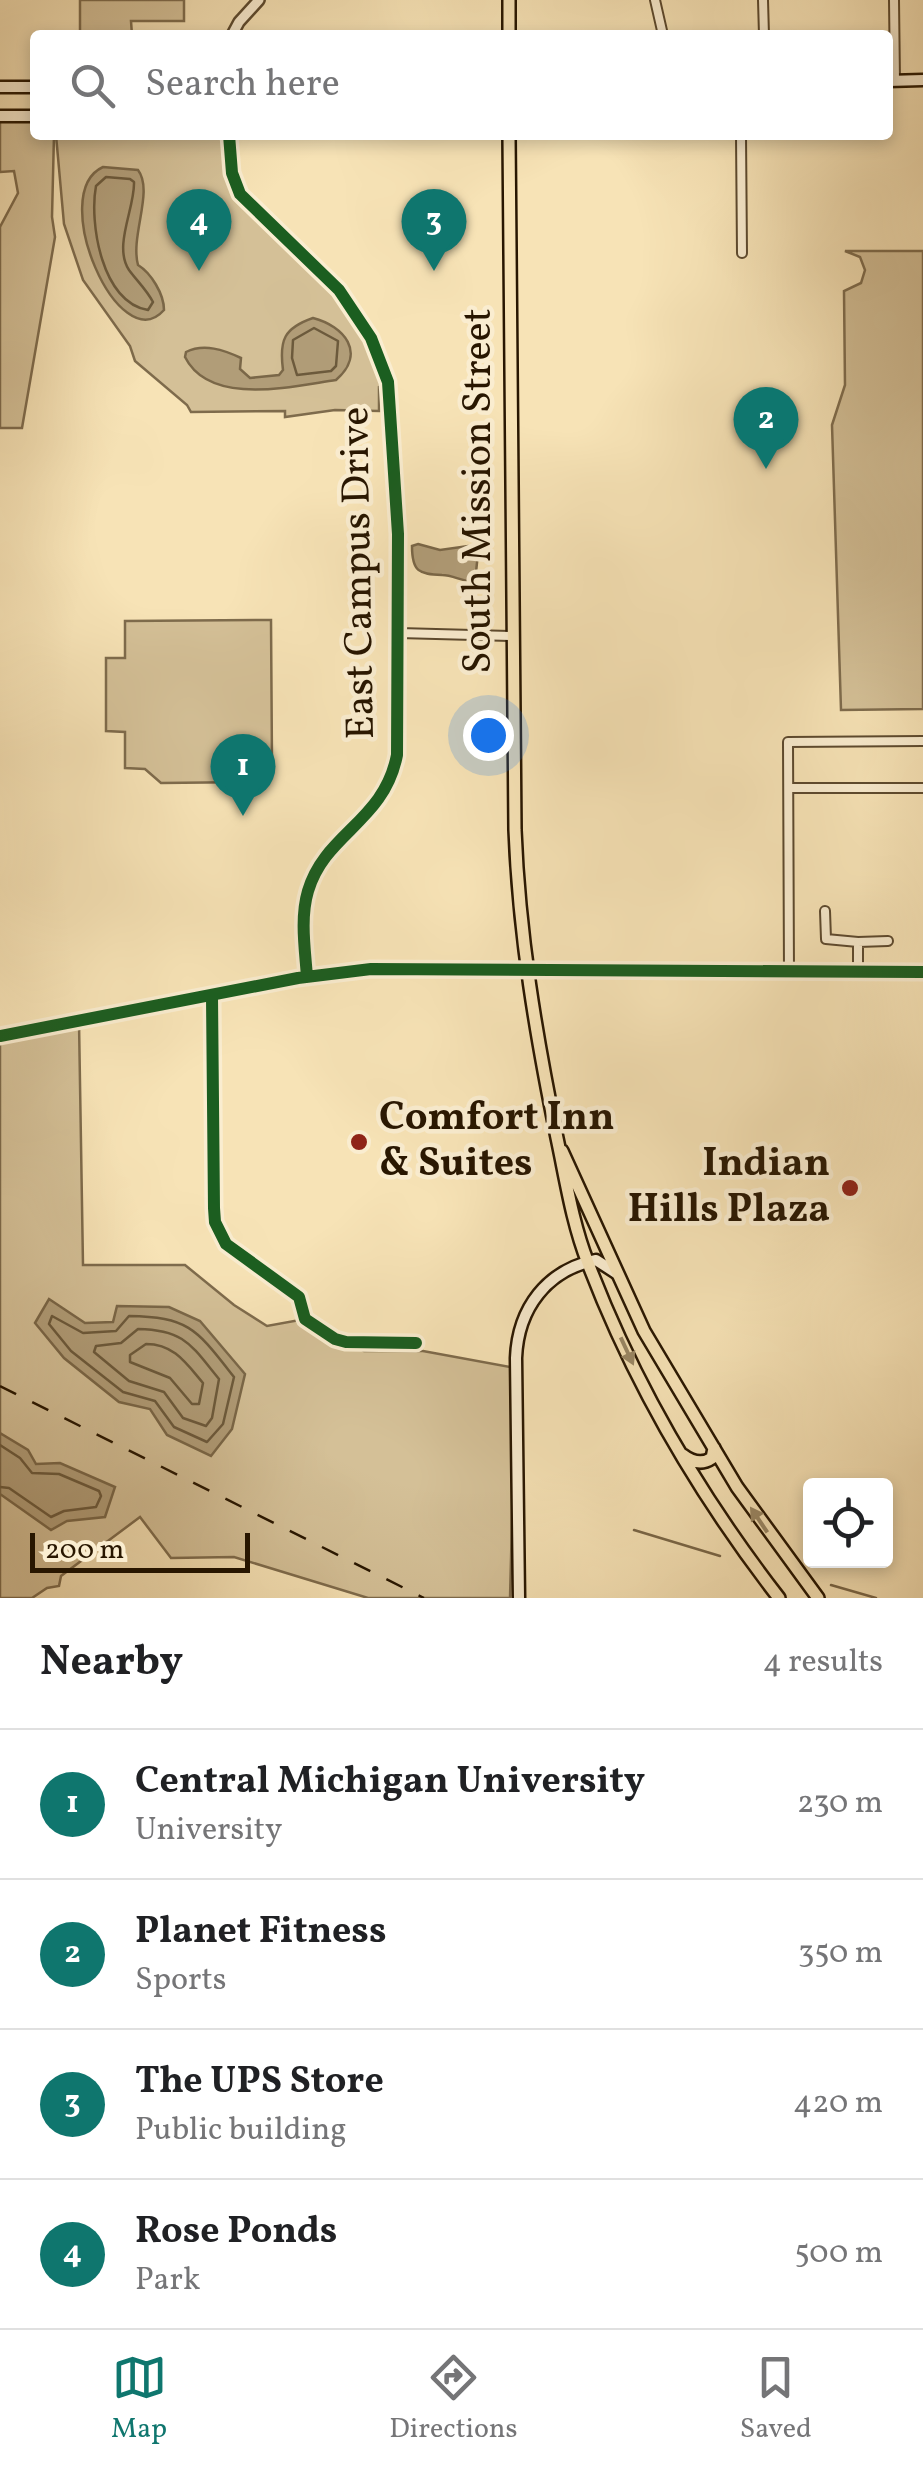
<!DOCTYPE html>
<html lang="en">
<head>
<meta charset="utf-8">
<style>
  :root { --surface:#fff; --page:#f6f6f6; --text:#202124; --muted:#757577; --line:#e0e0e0; --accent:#0f766e }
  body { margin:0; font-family:Vollkorn,serif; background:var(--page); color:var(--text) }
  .controls { position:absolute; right:30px; bottom:30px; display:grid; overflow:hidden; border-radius:10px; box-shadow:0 5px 15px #0003 }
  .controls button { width:90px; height:90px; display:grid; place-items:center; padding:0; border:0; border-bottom:2px solid var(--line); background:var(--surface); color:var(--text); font:50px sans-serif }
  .scale { position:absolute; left:30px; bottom:25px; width:220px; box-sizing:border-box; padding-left:10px; border:5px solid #281600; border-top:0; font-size:28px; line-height:35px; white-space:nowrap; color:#281600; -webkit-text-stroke:8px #faedd0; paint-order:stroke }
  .you { position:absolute; left:488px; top:735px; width:35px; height:35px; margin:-25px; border:8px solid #fff; border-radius:50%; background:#1a73e8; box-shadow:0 0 0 15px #1a73e833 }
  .badge { display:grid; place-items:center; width:65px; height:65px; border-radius:50%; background:var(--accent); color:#fff; font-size:32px; font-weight:700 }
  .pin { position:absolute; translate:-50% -82px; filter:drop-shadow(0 2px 5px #0008) }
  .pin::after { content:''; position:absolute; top:52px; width:35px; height:30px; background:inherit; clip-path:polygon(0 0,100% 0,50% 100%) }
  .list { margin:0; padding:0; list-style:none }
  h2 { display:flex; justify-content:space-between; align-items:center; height:130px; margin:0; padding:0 40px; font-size:42px }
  h2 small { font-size:32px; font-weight:400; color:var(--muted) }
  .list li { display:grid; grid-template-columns:65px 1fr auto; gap:30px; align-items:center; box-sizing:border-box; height:150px; padding:0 40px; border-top:2px solid var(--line) }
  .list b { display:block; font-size:38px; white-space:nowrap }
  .list p { margin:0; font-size:32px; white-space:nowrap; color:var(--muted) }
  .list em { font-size:32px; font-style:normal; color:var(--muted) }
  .icon { flex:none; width:55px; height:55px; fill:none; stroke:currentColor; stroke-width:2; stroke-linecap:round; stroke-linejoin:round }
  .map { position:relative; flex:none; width:923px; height:1598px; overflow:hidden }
  .search { position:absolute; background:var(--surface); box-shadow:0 5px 15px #0003; left:30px; right:30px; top:30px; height:110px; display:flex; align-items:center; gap:25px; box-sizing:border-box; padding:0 35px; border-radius:10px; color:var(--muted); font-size:38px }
  .sheet { height:730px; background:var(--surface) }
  nav { display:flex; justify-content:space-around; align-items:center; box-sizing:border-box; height:140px; border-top:2px solid var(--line); background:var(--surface); font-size:28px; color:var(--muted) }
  nav a { display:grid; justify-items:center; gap:5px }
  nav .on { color:var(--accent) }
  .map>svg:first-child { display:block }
  .green { fill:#d4c097; stroke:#7e6b4c; stroke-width:2.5 }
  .water { fill:#b19d78; stroke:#7a6748; stroke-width:2.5 }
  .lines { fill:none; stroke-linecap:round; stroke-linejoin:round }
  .shore { stroke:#6c5a3c; stroke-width:2.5 }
  .stream { stroke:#7a6748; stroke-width:2.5 }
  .minor-casing { stroke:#5c492e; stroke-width:12 }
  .tertiary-casing { stroke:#5c492e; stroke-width:14 }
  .secondary-casing { stroke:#281600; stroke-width:15 }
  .primary-casing { stroke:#281600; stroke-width:16 }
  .minor { stroke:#faedd0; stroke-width:8 }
  .tertiary { stroke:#faedd0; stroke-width:9 }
  .secondary { stroke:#faedd0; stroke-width:10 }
  .primary { stroke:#f7e3b6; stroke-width:11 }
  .rail { stroke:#281600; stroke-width:2.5; stroke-dasharray:18 18; stroke-linecap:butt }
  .cycleway-casing { stroke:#faedd0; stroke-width:19 }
  .cycleway { stroke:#1b5e20; stroke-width:12 }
  .oneway { fill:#9a8764 }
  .poi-dot { fill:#8f2418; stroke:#faedd0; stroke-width:4 }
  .labels { text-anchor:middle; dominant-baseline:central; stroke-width:9; stroke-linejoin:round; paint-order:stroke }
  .street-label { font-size:40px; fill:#281600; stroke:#faedd0 }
  .poi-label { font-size:40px; font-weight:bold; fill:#281600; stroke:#faedd0; text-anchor:start }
</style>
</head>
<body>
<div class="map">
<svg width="923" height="1598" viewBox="0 0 923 1598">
  <rect width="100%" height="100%" fill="#f7e3b6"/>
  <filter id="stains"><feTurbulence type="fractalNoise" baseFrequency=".002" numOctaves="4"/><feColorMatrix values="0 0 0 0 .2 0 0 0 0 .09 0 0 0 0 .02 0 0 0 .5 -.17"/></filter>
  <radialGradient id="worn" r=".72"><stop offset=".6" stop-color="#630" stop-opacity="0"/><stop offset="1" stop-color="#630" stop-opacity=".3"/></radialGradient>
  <path class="green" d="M 80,0 L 184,0 L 184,21 L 131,21 L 132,35 L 80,35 Z
    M 0,116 L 35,116 L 35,135 L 54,135 L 52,217 L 55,237 L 22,428 L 0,428 L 0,227 L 18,193 L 14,171 L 0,172 Z
    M 56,135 L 229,135 L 236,185 L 358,314 L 388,382 L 379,387 L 379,411 L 335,410 L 285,417 L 285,411 L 191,412 L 187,405 L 135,361 L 130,346 L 83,280 L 64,224 Z
    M 845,251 L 923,251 L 923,709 L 841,710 L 832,425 L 845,385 L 844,291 L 861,283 L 865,270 L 860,257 Z
    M 271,620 L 272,763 L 252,782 L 161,783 L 145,769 L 125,768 L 125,732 L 106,731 L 106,658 L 125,658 L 125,621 Z
    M 79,1022 L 83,1265 L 185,1265 L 234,1305 L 267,1326 L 305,1319 L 364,1351 L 423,1351 L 516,1368 L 510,1598 L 368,1598 L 234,1557 L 171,1558 L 140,1517 L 61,1576 L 59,1586 L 47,1588 L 32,1598 L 0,1598 L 0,1036 Z"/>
  <path class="water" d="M 103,167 L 138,170 C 154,191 130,236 138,265 C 151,273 164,294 164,310 C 119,361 46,193 103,167 Z
    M 313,318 C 344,326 367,353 336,380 C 293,386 210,407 185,357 L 186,352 C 204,343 224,350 241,358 L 240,369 L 250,378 L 279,375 L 283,370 C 279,340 284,328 313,318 Z
    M 418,544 L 440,550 L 468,546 L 478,553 L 475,582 C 463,582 453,575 442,575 C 419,574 412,572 412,546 Z
    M 49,1299 L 85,1323 L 113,1322 L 117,1306 L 169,1307 L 200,1321 L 245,1374 L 232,1429 L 211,1456 L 167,1435 L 150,1409 L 119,1402 L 64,1358 L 35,1323 Z
    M 0,1433 L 28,1450 L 36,1464 L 60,1463 L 115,1487 L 105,1517 L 67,1521 L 51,1530 L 0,1494 Z"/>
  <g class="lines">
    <path class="shore" d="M 106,177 L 130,179 L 134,182 C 135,208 113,246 129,270 C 137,281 146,289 153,302 L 148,310 C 102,303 89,223 96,186 Z
      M 314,328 L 338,341 L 336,366 L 331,371 L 297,375 L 292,358 L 293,340 Z
      M 52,1316 L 83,1333 L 116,1331 L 129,1316 C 190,1317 197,1330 234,1377 L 223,1424 L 207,1442 L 174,1427 L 155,1401 L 123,1392 L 71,1351 L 49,1324 Z
      M 138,1329 C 185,1330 191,1345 219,1379 L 212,1418 L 206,1426 L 183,1418 L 164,1392 L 129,1381 L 94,1352 L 96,1346 L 121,1343 Z
      M 146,1344 C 174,1344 186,1363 203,1383 L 199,1404 L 192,1404 L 170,1378 L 130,1362 L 130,1355 Z
      M 0,1445 L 20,1458 L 32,1473 L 59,1474 L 99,1491 L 101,1496 L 96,1507 L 64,1511 L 51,1517 L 9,1488 L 0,1487"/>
    <path class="stream" d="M 634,1530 L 720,1556
      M 831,1585 L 876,1598"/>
    <defs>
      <path id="minor" d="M 655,0 L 663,35
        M 763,0 L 764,35
        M 894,0 L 895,81
        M 229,135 L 232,173 L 240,194 L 339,290 L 371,338 L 388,382 L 398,534 L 397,755 C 384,822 325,833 308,891 C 300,918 305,949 307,977
        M 741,135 L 742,253
        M 399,633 L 513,636
        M 789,788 L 923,788
        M 825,911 L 826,939 L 858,942
        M 528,971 L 923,972
        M 789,972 L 788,742 L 923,741
        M 858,972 L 858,942 L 888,941
        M 212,997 L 214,1208 L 215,1222 L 226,1244 L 299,1297 L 305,1319 L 335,1339 L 346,1342 L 416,1343"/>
      <path id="tertiary" d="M 232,35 L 239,22 L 259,0
        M 0,1036 L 298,978 L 349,971 L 526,971"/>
      <path id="secondary" d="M 888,81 L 923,80
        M 0,87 L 35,87
        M 0,116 L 35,116
        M 519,1598 L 516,1358 C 518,1308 547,1270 596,1260 L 616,1273"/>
      <path id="primary" d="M 509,35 L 509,0
        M 509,135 L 515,830 C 519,935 536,1035 557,1138 C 566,1180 572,1222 588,1263 C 634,1384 700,1496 779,1598
        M 562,1151 L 644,1331 L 737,1487 L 818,1598
        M 683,1455 C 692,1462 702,1465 712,1458 L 714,1448"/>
    </defs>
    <use href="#minor" class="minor-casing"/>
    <use href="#tertiary" class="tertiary-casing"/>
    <use href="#secondary" class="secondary-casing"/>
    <use href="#primary" class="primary-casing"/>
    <use href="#minor" class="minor"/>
    <use href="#tertiary" class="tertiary"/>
    <use href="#secondary" class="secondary"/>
    <use href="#primary" class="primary"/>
    <path class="rail" d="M 0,1386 L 424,1598"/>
    <defs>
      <path id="cycleway" d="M 229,135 L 232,173 L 240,194 L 339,290 L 371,338 L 388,382 L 398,534 L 397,755 C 384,822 325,833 308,891 C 300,918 305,949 307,977
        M 212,997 L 214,1208 L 215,1222 L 226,1244 L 299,1297 L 305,1319 L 335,1339 L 346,1342 L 416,1343
        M 0,1036 L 298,978 L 371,969 L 923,972"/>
    </defs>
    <use href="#cycleway" class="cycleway-casing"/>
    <use href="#cycleway" class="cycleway"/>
  </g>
  <defs><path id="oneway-solid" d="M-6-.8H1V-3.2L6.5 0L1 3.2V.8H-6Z" transform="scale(2.5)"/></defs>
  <g class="oneway">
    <use href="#oneway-solid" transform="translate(627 1351) rotate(65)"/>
    <use href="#oneway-solid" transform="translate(759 1520) rotate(-124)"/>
  </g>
  <g class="poi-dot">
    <circle cx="359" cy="1142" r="10"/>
    <circle cx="850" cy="1188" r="10"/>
  </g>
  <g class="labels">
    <g class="street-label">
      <text transform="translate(480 491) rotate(-90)">South Mission Street</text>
      <text transform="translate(360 573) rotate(-91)">East Campus Drive</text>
    </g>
    <g class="poi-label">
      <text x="379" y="1119">Comfort Inn<tspan x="379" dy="46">&amp; Suites</tspan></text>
      <text x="830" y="1165" text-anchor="end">Indian<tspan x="830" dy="46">Hills Plaza</tspan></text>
    </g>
  </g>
  <rect width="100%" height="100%" filter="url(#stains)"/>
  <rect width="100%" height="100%" fill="url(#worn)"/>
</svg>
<div class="controls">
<button><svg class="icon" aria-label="locate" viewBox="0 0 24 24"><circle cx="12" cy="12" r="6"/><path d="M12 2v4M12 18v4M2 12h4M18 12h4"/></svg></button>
</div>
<div class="scale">200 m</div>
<div class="you"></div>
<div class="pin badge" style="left:243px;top:816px">1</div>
<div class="pin badge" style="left:766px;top:469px">2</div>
<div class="pin badge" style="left:434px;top:271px">3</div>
<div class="pin badge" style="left:199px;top:271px">4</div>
<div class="search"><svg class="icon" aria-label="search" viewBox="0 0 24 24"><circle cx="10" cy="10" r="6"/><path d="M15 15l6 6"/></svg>Search here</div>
</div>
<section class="sheet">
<h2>Nearby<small>4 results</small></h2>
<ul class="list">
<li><span class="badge">1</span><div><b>Central Michigan University</b><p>University</p></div><em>230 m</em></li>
<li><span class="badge">2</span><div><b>Planet Fitness</b><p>Sports</p></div><em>350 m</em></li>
<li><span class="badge">3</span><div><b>The UPS Store</b><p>Public building</p></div><em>420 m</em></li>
<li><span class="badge">4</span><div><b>Rose Ponds</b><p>Park</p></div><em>500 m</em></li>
</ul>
</section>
<nav>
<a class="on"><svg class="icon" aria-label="map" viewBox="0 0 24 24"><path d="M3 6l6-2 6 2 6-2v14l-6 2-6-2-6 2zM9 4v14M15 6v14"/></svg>Map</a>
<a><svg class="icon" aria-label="directions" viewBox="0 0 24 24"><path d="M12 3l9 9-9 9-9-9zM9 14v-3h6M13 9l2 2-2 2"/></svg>Directions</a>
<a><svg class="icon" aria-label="saved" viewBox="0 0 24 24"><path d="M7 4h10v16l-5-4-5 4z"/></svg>Saved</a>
</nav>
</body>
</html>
